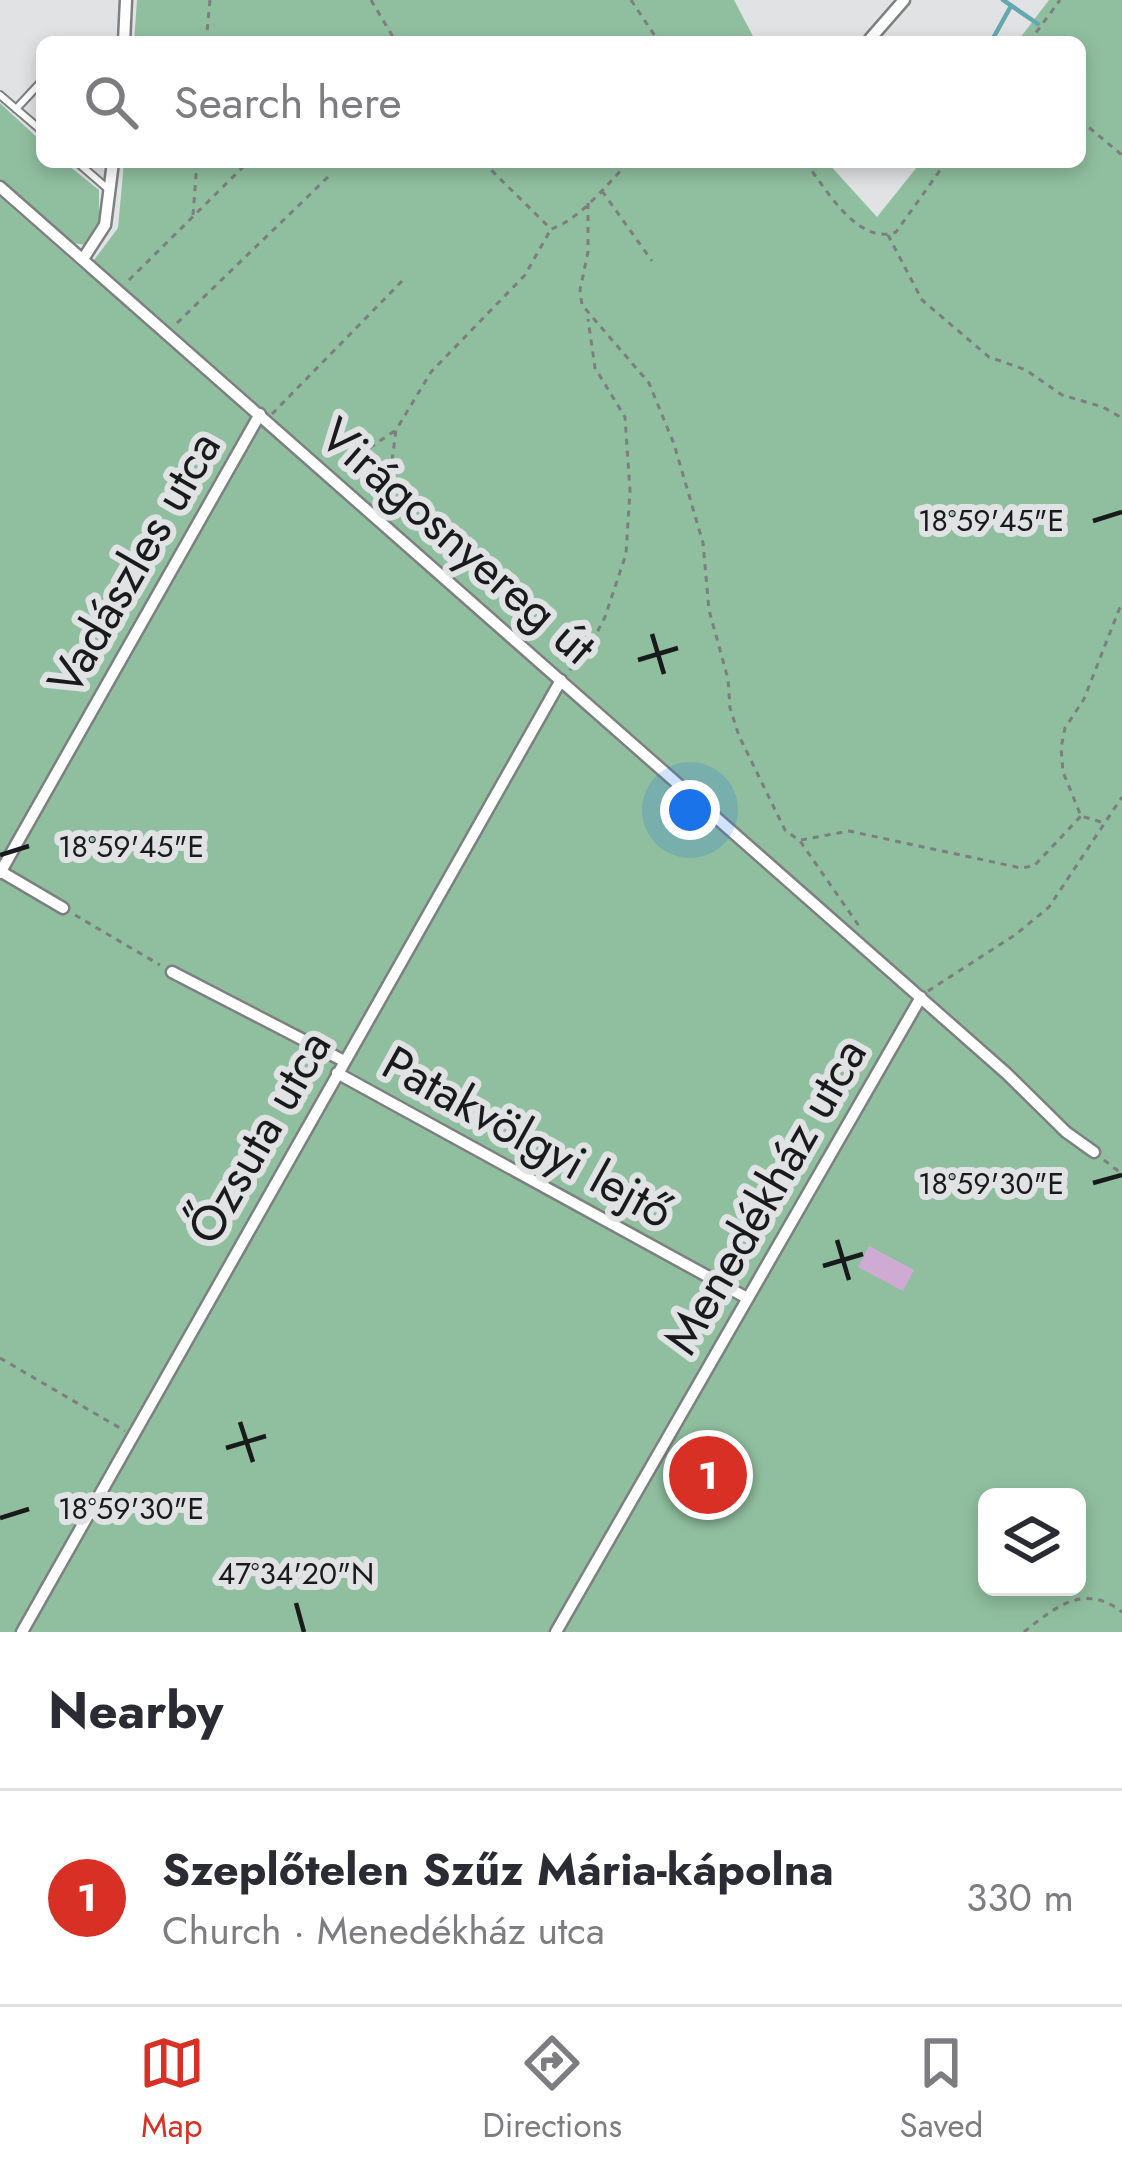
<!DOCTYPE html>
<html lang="en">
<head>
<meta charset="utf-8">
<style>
  :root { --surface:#fff; --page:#f7f7f7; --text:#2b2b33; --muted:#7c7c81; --line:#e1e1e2; --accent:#d93025 }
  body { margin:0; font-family:Jost,sans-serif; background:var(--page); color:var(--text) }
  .controls { position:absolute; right:36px; bottom:36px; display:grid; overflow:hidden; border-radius:18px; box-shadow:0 6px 18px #0003 }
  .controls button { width:108px; height:108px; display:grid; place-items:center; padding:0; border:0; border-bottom:3px solid var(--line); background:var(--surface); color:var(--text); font:60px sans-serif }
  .you { position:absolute; left:690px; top:810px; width:42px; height:42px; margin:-30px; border:9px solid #fff; border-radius:50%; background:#1a73e8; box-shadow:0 0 0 18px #1a73e833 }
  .badge { display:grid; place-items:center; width:78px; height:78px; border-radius:50%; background:var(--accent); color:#fff; font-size:39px; font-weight:700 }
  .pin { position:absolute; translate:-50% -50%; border:6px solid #fff; box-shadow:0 3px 12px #0006 }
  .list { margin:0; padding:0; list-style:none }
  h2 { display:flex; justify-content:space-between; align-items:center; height:156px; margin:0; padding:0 48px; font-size:51px }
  h2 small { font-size:39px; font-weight:400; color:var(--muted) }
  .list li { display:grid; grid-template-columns:78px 1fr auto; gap:36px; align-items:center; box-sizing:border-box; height:216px; padding:0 48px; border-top:3px solid var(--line) }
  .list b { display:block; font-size:45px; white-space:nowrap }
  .list p { margin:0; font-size:39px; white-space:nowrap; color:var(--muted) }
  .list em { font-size:39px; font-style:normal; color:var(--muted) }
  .icon { flex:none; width:66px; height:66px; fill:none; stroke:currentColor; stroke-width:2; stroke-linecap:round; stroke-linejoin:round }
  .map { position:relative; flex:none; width:1122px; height:1632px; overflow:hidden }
  .search { position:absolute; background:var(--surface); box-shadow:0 6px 18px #0003; left:36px; right:36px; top:36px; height:132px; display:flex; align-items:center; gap:30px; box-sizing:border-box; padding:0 42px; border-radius:18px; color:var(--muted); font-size:45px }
  .sheet { height:372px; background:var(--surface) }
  nav { display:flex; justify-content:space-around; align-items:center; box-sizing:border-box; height:168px; border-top:3px solid var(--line); background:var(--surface); font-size:33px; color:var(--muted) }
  nav a { display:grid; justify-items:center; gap:6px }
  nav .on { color:var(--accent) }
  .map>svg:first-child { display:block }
  .green { fill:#90bf9f; fill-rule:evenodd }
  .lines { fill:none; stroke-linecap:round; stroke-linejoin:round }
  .stream { stroke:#64a7af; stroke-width:4.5 }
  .building { fill:#cfabd3 }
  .lane-casing { stroke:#7d7f80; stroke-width:10 }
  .street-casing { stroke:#7d7f80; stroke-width:15 }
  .path { stroke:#7c7e7f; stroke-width:3; stroke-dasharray:6 6; stroke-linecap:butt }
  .lane { stroke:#fff; stroke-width:6 }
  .street { stroke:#fff; stroke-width:10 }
  .ticks { fill:none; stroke:#191a1b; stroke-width:4.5 }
  .labels { text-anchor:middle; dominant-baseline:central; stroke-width:12; stroke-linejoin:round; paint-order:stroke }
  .street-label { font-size:48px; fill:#191a1b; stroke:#e0e2e4 }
  .ticks-label { font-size:30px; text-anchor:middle; fill:#191a1b; stroke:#e0e2e4; stroke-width:12; stroke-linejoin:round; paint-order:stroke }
</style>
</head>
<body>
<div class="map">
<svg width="1122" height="1632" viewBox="0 0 1122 1632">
  <rect width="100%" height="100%" fill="#e0e2e4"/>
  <path class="green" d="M 137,0 L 734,0 L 756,42 L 134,42 Z
    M 1049,0 L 1122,0 L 1122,1632 L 0,1632 L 0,197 L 85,272 L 118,228 L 124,162 L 827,162 L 877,217 L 921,162 L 1080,162 L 1080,42 L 1017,42 ZM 987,1497 L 1077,1497 L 1077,1587 L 987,1587 Z
    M 0,103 L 42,142 L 42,162 L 64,162 L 99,190 L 99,222 L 87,245 L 72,243 L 0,180 Z"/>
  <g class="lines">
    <path class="stream" d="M 1003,0 L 1038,24
      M 991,42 L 1011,6"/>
  </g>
  <path class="building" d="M 869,1246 L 914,1270 L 903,1291 L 858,1267 Z"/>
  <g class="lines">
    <defs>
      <path id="lane" d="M 0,95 L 42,131
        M 16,109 L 42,81
        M 77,162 L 108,189"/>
      <path id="street" d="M 870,39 L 904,0
        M 124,42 L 126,0
        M 0,187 L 1006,1073 L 1066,1132 L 1094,1152
        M 83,259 L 105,225 L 113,162
        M 0,871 L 63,908
        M 0,873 L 260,414
        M 172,972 L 344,1061
        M 337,1073 L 747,1298
        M 22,1632 L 561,680
        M 556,1632 L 921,997"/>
    </defs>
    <use href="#lane" class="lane-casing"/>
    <use href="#street" class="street-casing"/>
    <path class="path" d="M 371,0 L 396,42
      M 631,0 L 659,42
      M 206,42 L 210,0
      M 1029,42 L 1060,0
      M 1080,120 L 1122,155
      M 483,162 L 551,229 C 581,219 607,184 629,162
      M 805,162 C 826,188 857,246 896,232 L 946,162
      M 602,191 L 652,261
      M 588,203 L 588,252 L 580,290 L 582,305 L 649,383 L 674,444 L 703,543 L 709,610 L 728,679 L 730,708 L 739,736 L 785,830 L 800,841 L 859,926
      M 193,215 L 197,162
      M 888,235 L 922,300 L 989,357 L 1026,370 L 1062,395 L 1103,407 L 1122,418
      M 129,280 L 243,167
      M 177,323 L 328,177
      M 272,414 L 405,278
      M 340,468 L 396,430
      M 386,508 L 396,430 L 431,372 L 525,275 L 551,229
      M 570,670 L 588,650 L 605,617 L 626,554 L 630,491 L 625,417 L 595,368 L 588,319
      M 1101,822 L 1081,816 L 1063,772 L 1061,748 L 1065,728 L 1084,699 L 1122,602
      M 801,840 L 849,831 L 1021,868 L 1034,866 L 1081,816
      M 75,915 L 160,965
      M 928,991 L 1015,935 L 1049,907 L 1122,797
      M 1104,1160 L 1122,1174
      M 0,1358 L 125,1431
      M 705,1442 L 727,1433
      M 666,1467 L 683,1475 L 696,1469 L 701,1471
      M 1024,1632 C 1056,1606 1085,1583 1122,1612"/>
    <use href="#lane" class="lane"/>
    <use href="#street" class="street"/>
  </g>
  <path class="ticks" d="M 1093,521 L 1122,512M 652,634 L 664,674M 638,660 L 678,648M 0,855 L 29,846M 1093,1183 L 1122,1175M 837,1240 L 849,1280M 823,1266 L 863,1254M 240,1422 L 253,1462M 226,1448 L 266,1436M 0,1518 L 29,1509M 296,1603 L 304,1632"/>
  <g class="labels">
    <g class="street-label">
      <text transform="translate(458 541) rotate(41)">Virágosnyereg út</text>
      <text transform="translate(134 563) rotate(-60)">Vadászles utca</text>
      <text transform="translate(259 1137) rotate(-60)">Őzsuta utca</text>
      <text transform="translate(528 1137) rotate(29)">Patakvölgyi lejtő</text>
      <text transform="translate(765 1196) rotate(-60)">Menedékház utca</text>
    </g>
  </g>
  <g class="ticks-label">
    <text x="991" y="531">18°59'45"E</text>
    <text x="131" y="857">18°59'45"E</text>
    <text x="991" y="1194">18°59'30"E</text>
    <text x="131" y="1519">18°59'30"E</text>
    <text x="296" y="1584">47°34'20"N</text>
  </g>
</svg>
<div class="controls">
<button><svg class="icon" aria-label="layers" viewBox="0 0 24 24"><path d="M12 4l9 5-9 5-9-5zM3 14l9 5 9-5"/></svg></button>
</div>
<div class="you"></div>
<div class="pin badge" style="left:708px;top:1475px">1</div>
<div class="search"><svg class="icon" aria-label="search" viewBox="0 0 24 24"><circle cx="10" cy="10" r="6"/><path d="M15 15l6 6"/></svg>Search here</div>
</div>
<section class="sheet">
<h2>Nearby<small></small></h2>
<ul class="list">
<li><span class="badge">1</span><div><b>Szeplőtelen Szűz Mária-kápolna</b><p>Church · Menedékház utca</p></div><em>330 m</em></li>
</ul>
</section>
<nav>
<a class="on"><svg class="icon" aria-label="map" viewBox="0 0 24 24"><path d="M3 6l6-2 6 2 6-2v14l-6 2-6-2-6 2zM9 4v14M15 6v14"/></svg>Map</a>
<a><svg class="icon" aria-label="directions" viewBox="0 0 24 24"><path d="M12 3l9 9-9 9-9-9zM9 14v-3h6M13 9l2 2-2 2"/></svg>Directions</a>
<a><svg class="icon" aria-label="saved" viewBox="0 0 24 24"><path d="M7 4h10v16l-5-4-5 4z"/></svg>Saved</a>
</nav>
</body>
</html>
